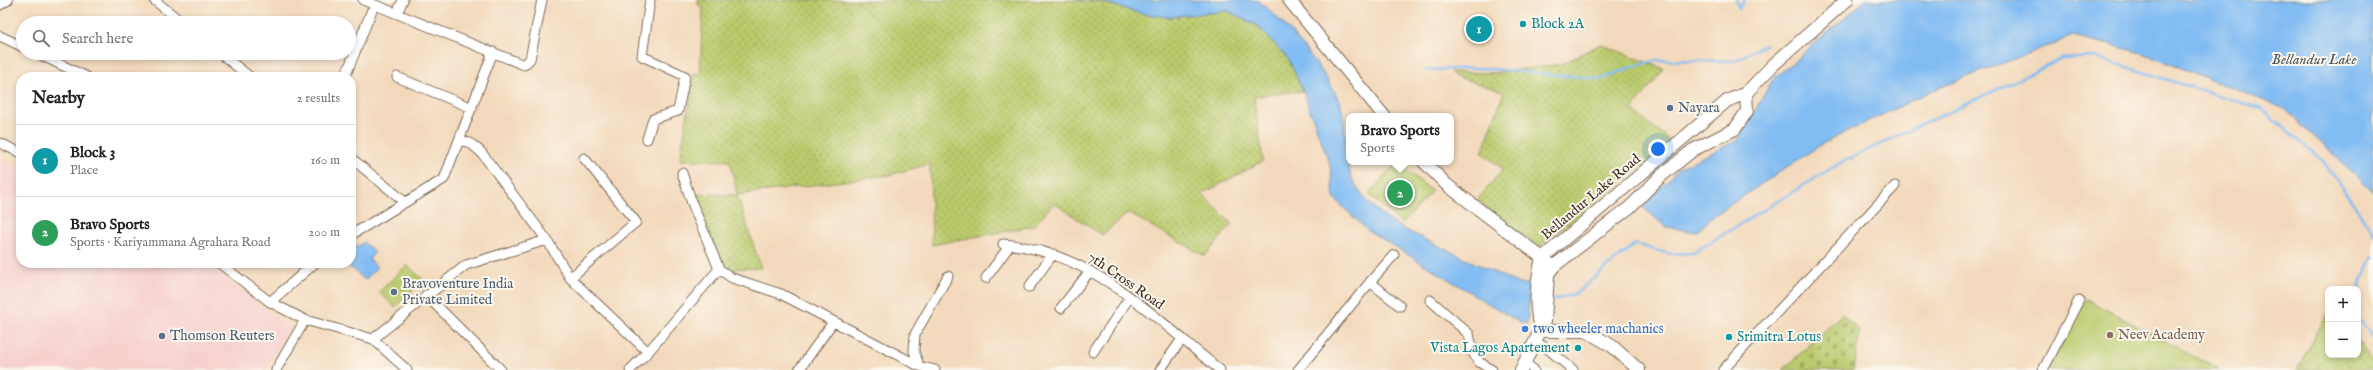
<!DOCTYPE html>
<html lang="en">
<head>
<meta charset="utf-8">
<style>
  :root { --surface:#fff; --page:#f6f6f6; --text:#222; --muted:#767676; --line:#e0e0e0; --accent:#0b8043 }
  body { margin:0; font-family:"IM FELL English",serif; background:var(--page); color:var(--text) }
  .controls { position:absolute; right:12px; bottom:12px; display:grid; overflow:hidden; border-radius:8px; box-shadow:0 2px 6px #0003 }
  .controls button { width:36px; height:36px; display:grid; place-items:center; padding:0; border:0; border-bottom:1px solid var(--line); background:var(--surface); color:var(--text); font:20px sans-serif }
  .you { position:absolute; left:1658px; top:149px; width:14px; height:14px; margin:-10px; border:3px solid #fff; border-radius:50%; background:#1a73e8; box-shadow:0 0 0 6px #1a73e833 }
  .badge { display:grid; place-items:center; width:26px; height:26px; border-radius:50%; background:var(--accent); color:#fff; font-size:13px; font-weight:700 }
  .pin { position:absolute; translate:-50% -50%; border:2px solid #fff; box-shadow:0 1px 4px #0006 }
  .popup { position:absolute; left:1346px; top:113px; width:108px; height:52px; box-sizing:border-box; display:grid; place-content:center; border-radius:8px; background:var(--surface); filter:drop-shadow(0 1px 3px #0005); font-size:13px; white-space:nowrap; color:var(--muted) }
  .popup b { font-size:15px; color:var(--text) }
  .popup::after { content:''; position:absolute; left:50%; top:100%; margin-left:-8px; border:8px solid transparent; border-top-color:var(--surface) }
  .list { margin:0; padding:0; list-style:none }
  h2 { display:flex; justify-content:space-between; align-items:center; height:52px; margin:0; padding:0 16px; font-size:17px }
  h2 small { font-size:13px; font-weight:400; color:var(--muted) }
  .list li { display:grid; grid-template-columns:26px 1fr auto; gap:12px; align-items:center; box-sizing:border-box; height:72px; padding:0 16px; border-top:1px solid var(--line) }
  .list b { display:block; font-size:15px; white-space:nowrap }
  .list p { margin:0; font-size:13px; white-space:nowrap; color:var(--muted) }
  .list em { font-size:13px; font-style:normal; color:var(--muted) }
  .icon { flex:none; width:22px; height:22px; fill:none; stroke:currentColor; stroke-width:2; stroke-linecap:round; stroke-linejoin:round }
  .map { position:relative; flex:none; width:2373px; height:370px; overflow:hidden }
  .search { position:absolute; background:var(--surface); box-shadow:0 2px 6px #0003; left:16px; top:16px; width:340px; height:44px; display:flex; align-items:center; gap:10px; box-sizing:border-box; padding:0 14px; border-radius:22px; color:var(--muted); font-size:15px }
  .panel { position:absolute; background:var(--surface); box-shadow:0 2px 6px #0003; left:16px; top:72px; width:340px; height:196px; border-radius:16px }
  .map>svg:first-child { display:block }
  .built { fill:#f7d0ce }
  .grass { fill:url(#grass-dots); stroke:#7a7a45 }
  .cemetery { fill:url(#cemetery-stones); stroke:#7a7a45 }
  .pitch { fill:#baca6c; stroke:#7a7a45 }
  .water { fill:#81bcf3; stroke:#5e7388 }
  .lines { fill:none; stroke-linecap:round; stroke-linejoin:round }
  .stream { stroke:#81bcf3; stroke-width:2.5 }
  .minor-casing { stroke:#7b6755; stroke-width:11 }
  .tertiary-casing { stroke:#7b6755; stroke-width:14 }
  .minor { stroke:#fff; stroke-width:9 }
  .tertiary { stroke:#fff; stroke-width:12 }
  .culture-dot { fill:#0f9aa8; stroke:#fbf7ec; stroke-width:1.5 }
  .service-dot { fill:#5c6f8a; stroke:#fbf7ec; stroke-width:1.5 }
  .shop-dot { fill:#3f7fe0; stroke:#fbf7ec; stroke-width:1.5 }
  .education-dot { fill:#8d6e63; stroke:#fbf7ec; stroke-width:1.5 }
  .labels { text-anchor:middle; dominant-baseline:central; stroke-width:4; stroke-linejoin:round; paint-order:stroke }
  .culture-label { font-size:14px; fill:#0d838f; stroke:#fbf7ec; text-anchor:start }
  .service-label { font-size:14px; fill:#4e5e75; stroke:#fbf7ec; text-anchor:start }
  .street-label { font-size:14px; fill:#3b2a1e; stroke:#fbf7ec }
  .shop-label { font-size:14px; fill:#366cbe; stroke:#fbf7ec; text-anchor:start }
  .education-label { font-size:14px; fill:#785e54; stroke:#fbf7ec; text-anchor:start }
  .water-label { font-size:15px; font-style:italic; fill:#50565e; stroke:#fbf7ec }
</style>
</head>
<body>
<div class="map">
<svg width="2373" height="370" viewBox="0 0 2373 370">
  <defs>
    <pattern id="grass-dots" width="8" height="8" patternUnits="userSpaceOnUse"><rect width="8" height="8" fill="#baca6c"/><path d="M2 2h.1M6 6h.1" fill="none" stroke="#98a458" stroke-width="1.8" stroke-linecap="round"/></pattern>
    <pattern id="cemetery-stones" width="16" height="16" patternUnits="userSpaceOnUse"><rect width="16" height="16" fill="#baca6c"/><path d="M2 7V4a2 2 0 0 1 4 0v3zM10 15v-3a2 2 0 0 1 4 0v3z" fill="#98a458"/></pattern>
  </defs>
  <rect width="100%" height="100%" fill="#fbf7ec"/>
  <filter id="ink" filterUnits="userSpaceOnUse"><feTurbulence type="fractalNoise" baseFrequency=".025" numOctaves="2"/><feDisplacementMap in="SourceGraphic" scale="8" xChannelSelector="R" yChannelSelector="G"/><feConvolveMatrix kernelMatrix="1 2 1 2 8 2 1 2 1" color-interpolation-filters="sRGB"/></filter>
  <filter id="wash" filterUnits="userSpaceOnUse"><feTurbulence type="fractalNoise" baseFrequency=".012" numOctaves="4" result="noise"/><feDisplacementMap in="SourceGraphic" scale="16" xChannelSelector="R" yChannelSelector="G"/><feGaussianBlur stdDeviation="0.9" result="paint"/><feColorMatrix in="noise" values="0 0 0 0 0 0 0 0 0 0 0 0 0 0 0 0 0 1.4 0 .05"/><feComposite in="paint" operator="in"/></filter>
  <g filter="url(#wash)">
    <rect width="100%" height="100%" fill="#f3d9bb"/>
    <path class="built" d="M 0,161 L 21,170 L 21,263 L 207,263 L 290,329 L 265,370 L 0,370 Z"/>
    <path class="grass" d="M 698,0 L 1078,0 L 1098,1 L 1143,14 L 1168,17 L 1228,11 L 1258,26 L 1289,60 L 1303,91 L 1254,96 L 1263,161 L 1202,194 L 1232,224 L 1205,256 L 1128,213 L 1102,235 L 1054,203 L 1033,226 L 932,245 L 930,164 L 889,175 L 737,195 L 761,268 L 725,269 L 693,194 L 737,195 L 730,161 L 680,160 L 694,73 L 700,74 L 703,7 L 698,5 Z
      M 1601,44 L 1664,69 L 1632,110 L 1672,142 L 1538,247 L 1477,200 L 1503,169 L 1482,153 L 1504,92 L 1454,76 L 1450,72 L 1493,73 L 1562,64 Z
      M 2328,312 L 2328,355 L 2358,355 L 2358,341 L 2373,362 L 2373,370 L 2297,370 Z"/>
    <path class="cemetery" d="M 1842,314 L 1860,331 L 1853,370 L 1783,370 Z"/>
    <path class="pitch" d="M 1397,162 L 1432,191 L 1402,224 L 1369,194 Z
      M 407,265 L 423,280 L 395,307 L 379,292 Z
      M 2086,299 L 2219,370 L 2048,370 Z"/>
    <path class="water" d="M 1078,0 L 1257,0 C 1283,18 1331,77 1341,106 C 1345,117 1344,131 1346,143 C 1347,152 1347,164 1350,173 C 1358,197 1382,217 1403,229 L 1519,284 L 1531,284 L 1527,324 L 1519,322 L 1367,230 L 1334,198 L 1330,165 L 1303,91 L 1289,60 L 1258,26 L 1228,11 L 1168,17 L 1143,14 L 1098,1 Z
      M 1866,0 L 2373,0 L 2373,192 L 2285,109 L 2143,53 L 2073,36 L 1931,91 L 1822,144 L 1716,214 L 1696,232 L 1666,227 L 1643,207 L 1679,168 L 1738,140 L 1773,79 Z
      M 363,242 L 375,252 L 369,259 L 377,267 L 365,280 L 346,263 L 351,263 L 351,249 L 355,245 L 358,247 Z"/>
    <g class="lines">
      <path class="stream" d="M 1736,0 L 1739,9
        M 1739,9 L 1744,0
        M 1426,70 L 1480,68 L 1602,79 L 1629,68 L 1656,60 L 1734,61 L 1766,44
        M 2358,291 L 2373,256
        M 1549,301 L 1575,294 L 1635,244 L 1670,254 L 1693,253 L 1840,163 L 2062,59 L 2094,57 L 2262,109 L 2325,163 L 2371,229 L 2373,236
        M 2358,317 L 2373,338"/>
    </g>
  </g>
  <g filter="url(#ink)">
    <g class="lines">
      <defs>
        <path id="minor" d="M 154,0 L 183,23
          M 363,0 L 524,65 L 530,59 L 542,0
          M 0,5 L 8,0
          M 397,13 L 403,0
          M 0,36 L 23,47
          M 36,53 L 87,77
          M 220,53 L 250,77
          M 345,77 L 374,5
          M 397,77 L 472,108
          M 647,139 L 653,119 L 678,111 L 685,76 L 642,56 L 650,0
          M 460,140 L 470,143 L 481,152 L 547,240 L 570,278 L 648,352 L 630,370
          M 0,143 L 21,153
          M 351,158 L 405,202
          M 682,173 L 692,203 L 719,269 L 732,278 L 781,294 L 919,366 L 935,370
          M 351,235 L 444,179 L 493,52
          M 1003,244 C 1091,251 1154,317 1220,370
          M 219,263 L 270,302 L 305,320 L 373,339 L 407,370
          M 570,278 L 636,222 L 584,158
          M 986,278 L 1010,245
          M 1370,282 L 1400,306
          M 1029,287 L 1053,254
          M 426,295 L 501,370
          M 1430,300 L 1469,334 L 1473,353 L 1479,362 L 1492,370
          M 270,302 L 315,263
          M 1061,308 L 1090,271
          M 373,339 L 466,265 L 547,240
          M 1535,342 L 1547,348 L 1573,370
          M 648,352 L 719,269
          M 1093,352 L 1129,298
          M 1525,363 L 1534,370
          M 919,366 L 914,351 L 915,334 L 948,276
          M 276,370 L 305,320
          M 799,370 L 833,322
          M 1160,370 L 1182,339
          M 1298,370 L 1370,282 L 1394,255
          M 1723,370 L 1895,186
          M 2043,370 L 2079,300"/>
        <path id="tertiary" d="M 1289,0 L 1384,116
          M 1424,162 L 1447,185 L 1549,263
          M 1542,326 C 1532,313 1538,274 1542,258 L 1727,101 L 1746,93 L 1773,65 L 1847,0
          M 1541,331 L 1586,331 L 1612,346 L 1639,370
          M 1521,370 L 1545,321 L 1548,274 L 1554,266 L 1630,207 L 1661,176 L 1693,150 L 1735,129 L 1747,111 L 1746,93"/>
      </defs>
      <use href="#minor" class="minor-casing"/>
      <use href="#tertiary" class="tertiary-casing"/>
      <use href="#minor" class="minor"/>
      <use href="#tertiary" class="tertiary"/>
    </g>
  </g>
  <g class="culture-dot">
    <circle cx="1523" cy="24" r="4"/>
    <circle cx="1729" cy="337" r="4"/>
    <circle cx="1578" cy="348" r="4"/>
  </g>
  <g class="service-dot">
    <circle cx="1670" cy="108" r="4"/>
    <circle cx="394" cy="292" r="4"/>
    <circle cx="162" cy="336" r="4"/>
  </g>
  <circle class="shop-dot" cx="1525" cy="329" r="4"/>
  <circle class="education-dot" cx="2110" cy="335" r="4"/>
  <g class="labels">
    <g class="culture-label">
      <text x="1531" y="24">Block 2A</text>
      <text x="1737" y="337">Srimitra Lotus</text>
      <text x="1570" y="348" text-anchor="end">Vista Lagos Apartement</text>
    </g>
    <g class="service-label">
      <text x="1678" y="108">Nayara</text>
      <text x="402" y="284">Bravoventure India<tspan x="402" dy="16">Private Limited</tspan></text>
      <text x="170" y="336">Thomson Reuters</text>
    </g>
    <g class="street-label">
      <text transform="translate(1591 197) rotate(-40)">Bellandur Lake Road</text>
      <text transform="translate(1126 281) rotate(35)">7th Cross Road</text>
    </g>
    <g class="shop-label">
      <text x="1533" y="329">two wheeler machanics</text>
    </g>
    <g class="education-label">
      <text x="2118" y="335">Neev Academy</text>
    </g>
    <g class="water-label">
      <text x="2314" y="59">Bellandur Lake</text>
    </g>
  </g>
</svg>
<div class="controls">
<button>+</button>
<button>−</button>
</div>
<div class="you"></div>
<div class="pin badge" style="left:1479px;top:29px;background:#0f9aa8">1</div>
<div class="pin badge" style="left:1400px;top:193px;background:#2e9e5b">2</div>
<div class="popup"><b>Bravo Sports</b>Sports</div>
<div class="search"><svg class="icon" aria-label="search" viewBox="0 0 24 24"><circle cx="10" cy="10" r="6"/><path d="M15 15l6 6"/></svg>Search here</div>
<section class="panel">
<h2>Nearby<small>2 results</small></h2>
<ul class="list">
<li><span class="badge" style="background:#0f9aa8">1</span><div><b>Block 3</b><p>Place</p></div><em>160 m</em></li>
<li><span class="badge" style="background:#2e9e5b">2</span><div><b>Bravo Sports</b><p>Sports · Kariyammana Agrahara Road</p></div><em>200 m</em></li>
</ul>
</section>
</div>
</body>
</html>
